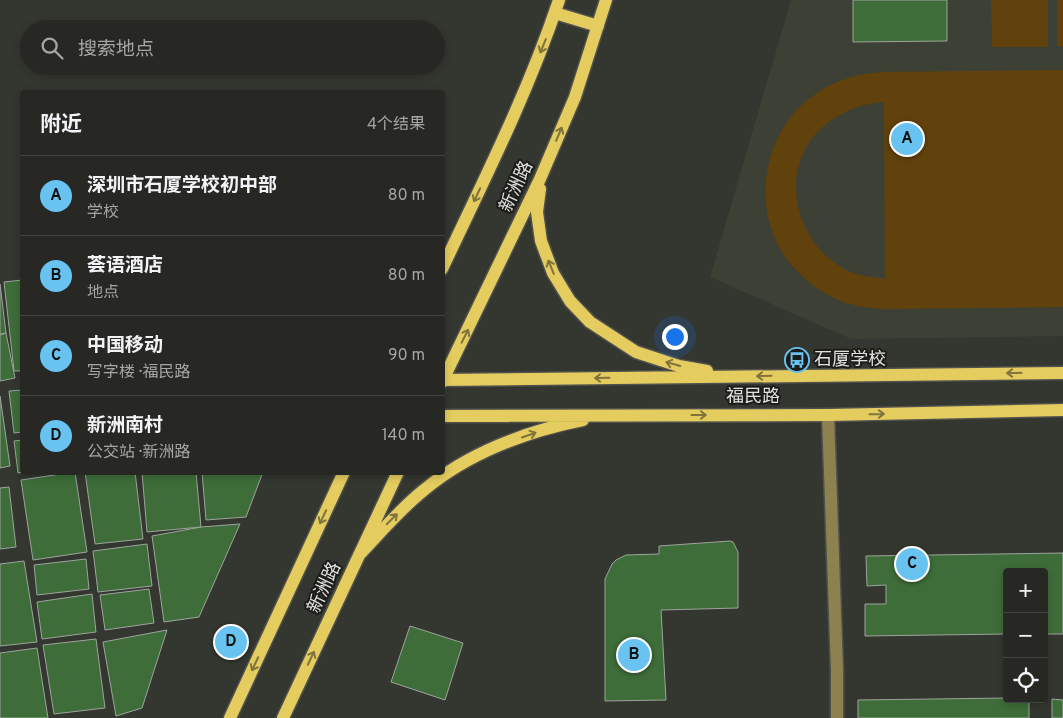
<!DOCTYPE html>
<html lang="zh">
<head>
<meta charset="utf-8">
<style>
  :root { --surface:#272824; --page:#2f302c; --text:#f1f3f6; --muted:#a4a6a6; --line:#434441; --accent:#69c3f1 }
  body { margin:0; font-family:Overpass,"Noto Sans SC",sans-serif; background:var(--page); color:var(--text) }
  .controls { position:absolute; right:15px; bottom:15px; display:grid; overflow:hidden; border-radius:5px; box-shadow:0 2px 8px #0003 }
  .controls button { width:45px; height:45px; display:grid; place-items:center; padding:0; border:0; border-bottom:1px solid var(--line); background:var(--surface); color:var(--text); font:25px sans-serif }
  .you { position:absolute; left:674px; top:336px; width:18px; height:18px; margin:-12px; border:4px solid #fff; border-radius:50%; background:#1a73e8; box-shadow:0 0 0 8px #1a73e833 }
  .badge { display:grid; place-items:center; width:32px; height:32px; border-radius:50%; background:var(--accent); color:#111; font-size:16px; font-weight:700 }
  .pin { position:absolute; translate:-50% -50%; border:2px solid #fff; box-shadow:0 1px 5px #0006 }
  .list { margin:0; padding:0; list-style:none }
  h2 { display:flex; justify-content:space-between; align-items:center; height:65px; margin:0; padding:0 20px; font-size:21px }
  h2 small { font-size:16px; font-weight:400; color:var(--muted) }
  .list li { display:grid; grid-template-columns:32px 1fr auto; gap:15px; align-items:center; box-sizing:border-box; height:80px; padding:0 20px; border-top:1px solid var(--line) }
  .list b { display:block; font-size:19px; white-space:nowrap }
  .list p { margin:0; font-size:16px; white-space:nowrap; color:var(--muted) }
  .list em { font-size:16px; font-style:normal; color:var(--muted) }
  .icon { flex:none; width:28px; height:28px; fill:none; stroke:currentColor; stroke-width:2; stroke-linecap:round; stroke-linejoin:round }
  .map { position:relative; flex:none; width:1063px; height:718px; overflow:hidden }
  .search { position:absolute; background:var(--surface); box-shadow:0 2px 8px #0003; left:20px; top:20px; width:425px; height:55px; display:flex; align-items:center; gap:12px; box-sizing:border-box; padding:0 18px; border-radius:28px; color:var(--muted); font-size:19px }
  .panel { position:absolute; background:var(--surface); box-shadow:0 2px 8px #0003; left:20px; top:90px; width:425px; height:385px; border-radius:5px }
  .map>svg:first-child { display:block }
  .built { fill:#3d4034 }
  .green { fill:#62420c; fill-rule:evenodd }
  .building { fill:#3e6d39; stroke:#9ea49e }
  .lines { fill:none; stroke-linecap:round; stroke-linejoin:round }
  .minor-casing { stroke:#50514c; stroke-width:15 }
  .major-casing { stroke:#50514c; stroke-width:15 }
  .minor { stroke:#8c814f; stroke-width:12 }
  .major { stroke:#e4cc5f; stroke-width:12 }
  .oneway { stroke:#80743c }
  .labels { text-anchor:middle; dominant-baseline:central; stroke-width:4; stroke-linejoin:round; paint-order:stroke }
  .street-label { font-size:18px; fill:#e0e1dd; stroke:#1c1d1a }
  .poi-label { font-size:18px; fill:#e0e1dd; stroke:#1c1d1a; text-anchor:start }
</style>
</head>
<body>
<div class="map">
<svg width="1063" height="718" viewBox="0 0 1063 718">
  <rect width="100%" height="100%" fill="#343630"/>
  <path class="built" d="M 791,0 L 1063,0 L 1063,336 L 851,339 L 710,277 Z"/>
  <path class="green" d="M 991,0 L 1048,0 L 1048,47 L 992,47 Z
    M 1057,0 L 1063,0 L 1063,46 L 1057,46 Z
    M 1063,70 L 1063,307 L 884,309 C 868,308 851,306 836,299 C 814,289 795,272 782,252 C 751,202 765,129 814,95 C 835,80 857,74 882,72 ZM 883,102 L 884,103 L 885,279 C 872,277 860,276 848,271 C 789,241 775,157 833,119 C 849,108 865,104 883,102 Z"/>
  <path class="building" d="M 853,0 L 947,0 L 947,41 L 853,42 Z
    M 22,280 L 22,371 L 14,371 L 4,282 Z
    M 0,284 L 6,333 L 0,334 Z
    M 6,333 L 15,378 L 0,381 L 0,335 Z
    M 22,390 L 22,432 L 14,433 L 9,391 Z
    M 0,396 L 10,466 L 0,468 Z
    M 22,440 L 22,472 L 24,472 L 18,473 L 14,441 Z
    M 75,472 L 87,552 L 33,560 L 21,480 Z
    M 85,472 L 135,472 L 143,539 L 95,544 Z
    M 142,472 L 196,472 L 201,527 L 147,532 Z
    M 202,472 L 263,472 L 246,517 L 206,520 Z
    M 9,487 L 16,547 L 0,549 L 0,488 Z
    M 240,524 L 199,617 L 164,622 L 152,536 L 201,527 Z
    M 730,541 L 733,542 L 738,552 L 738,608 L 661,610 L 666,700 L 605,701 L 605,579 L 612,564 L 616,560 L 626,555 L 659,554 L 659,546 Z
    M 147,544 L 152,586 L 98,592 L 93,551 Z
    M 1063,553 L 1063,634 L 1044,634 L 1044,572 L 1007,572 L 1007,634 L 865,636 L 865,604 L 886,604 L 886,585 L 867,586 L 866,556 Z
    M 86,559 L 89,589 L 37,595 L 34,565 Z
    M 24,561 L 37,642 L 0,646 L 0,564 Z
    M 149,589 L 154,623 L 105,630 L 100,595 Z
    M 92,594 L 96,632 L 42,639 L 37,602 Z
    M 410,626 L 463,643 L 445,700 L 391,682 Z
    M 167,630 L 142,708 L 116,716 L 103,642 Z
    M 96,639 L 105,708 L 54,714 L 43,645 Z
    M 37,648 L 48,718 L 0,718 L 0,653 Z
    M 1007,698 L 1007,699 L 1029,699 L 1029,718 L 858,718 L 858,700 Z
    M 1052,699 L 1063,700 L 1063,718 L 1052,718 Z"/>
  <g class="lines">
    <defs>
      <path id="minor" d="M 828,415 L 837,670 L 837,718"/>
      <path id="major" d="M 555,13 L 598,26
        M 540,189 L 537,212 L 541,241 L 553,273 L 570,301 L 590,322 L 636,352 L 679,366 L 707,371
        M 442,269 C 484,180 528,93 559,0
        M 442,380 L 1063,373
        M 442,382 L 540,179 L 575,97 L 606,0
        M 442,416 L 828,415 L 1063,410
        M 359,555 C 380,533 400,509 424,490 C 468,453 527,431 583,420
        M 230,718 L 344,472
        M 283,718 L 398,472"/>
    </defs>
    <use href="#minor" class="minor-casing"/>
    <use href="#major" class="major-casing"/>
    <use href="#minor" class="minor"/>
    <use href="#major" class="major"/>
  </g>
  <defs><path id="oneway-shaft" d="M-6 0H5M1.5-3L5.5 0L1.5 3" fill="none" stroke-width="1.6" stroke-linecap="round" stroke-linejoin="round" transform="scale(1.25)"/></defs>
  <g class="oneway">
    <use href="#oneway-shaft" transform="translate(543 46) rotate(112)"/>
    <use href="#oneway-shaft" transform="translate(559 134) rotate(-67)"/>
    <use href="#oneway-shaft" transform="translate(477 195) rotate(115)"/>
    <use href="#oneway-shaft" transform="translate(551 267) rotate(-112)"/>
    <use href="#oneway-shaft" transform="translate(465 336) rotate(-63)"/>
    <use href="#oneway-shaft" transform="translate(673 364) rotate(-164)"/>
    <use href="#oneway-shaft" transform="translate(1014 373) rotate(179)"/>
    <use href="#oneway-shaft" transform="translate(764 376) rotate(179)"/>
    <use href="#oneway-shaft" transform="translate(602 378) rotate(179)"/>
    <use href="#oneway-shaft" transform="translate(877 414) rotate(-1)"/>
    <use href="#oneway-shaft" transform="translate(699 415)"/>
    <use href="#oneway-shaft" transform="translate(529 435) rotate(-19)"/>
    <use href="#oneway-shaft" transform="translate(323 517) rotate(115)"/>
    <use href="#oneway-shaft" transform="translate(392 519) rotate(-45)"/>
    <use href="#oneway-shaft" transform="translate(311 658) rotate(-65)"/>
    <use href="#oneway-shaft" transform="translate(255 664) rotate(115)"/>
  </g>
  <defs>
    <symbol id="bus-ring" viewBox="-11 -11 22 22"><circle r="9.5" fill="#1c1d1a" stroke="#69c3f1" stroke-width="1.5"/><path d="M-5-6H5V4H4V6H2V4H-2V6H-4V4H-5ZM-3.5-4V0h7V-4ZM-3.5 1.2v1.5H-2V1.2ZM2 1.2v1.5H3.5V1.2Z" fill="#69c3f1"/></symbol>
  </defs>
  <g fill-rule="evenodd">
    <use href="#bus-ring" x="783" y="346" width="28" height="28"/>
  </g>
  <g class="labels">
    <g class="street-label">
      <text transform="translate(517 187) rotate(-65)">新洲路</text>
      <text x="753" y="397">福民路</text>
      <text transform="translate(325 588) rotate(-65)">新洲路</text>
    </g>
    <g class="poi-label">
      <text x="814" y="360">石厦学校</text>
    </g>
  </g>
</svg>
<div class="controls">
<button>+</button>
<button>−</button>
<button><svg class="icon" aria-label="locate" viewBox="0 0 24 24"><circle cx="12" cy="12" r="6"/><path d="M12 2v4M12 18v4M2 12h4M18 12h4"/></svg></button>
</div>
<div class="you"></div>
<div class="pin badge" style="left:907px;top:139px">A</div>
<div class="pin badge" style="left:634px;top:655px">B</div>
<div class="pin badge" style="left:912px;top:564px">C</div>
<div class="pin badge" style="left:231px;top:642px">D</div>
<div class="search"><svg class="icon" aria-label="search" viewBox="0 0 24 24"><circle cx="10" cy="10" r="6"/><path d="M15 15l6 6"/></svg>搜索地点</div>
<section class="panel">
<h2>附近<small>4个结果</small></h2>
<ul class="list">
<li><span class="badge">A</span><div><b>深圳市石厦学校初中部</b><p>学校</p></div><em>80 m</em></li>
<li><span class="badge">B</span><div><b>荟语酒店</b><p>地点</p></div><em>80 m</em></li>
<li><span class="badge">C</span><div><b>中国移动</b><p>写字楼 · 福民路</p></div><em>90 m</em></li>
<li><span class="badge">D</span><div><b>新洲南村</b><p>公交站 · 新洲路</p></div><em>140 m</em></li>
</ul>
</section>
</div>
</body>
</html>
